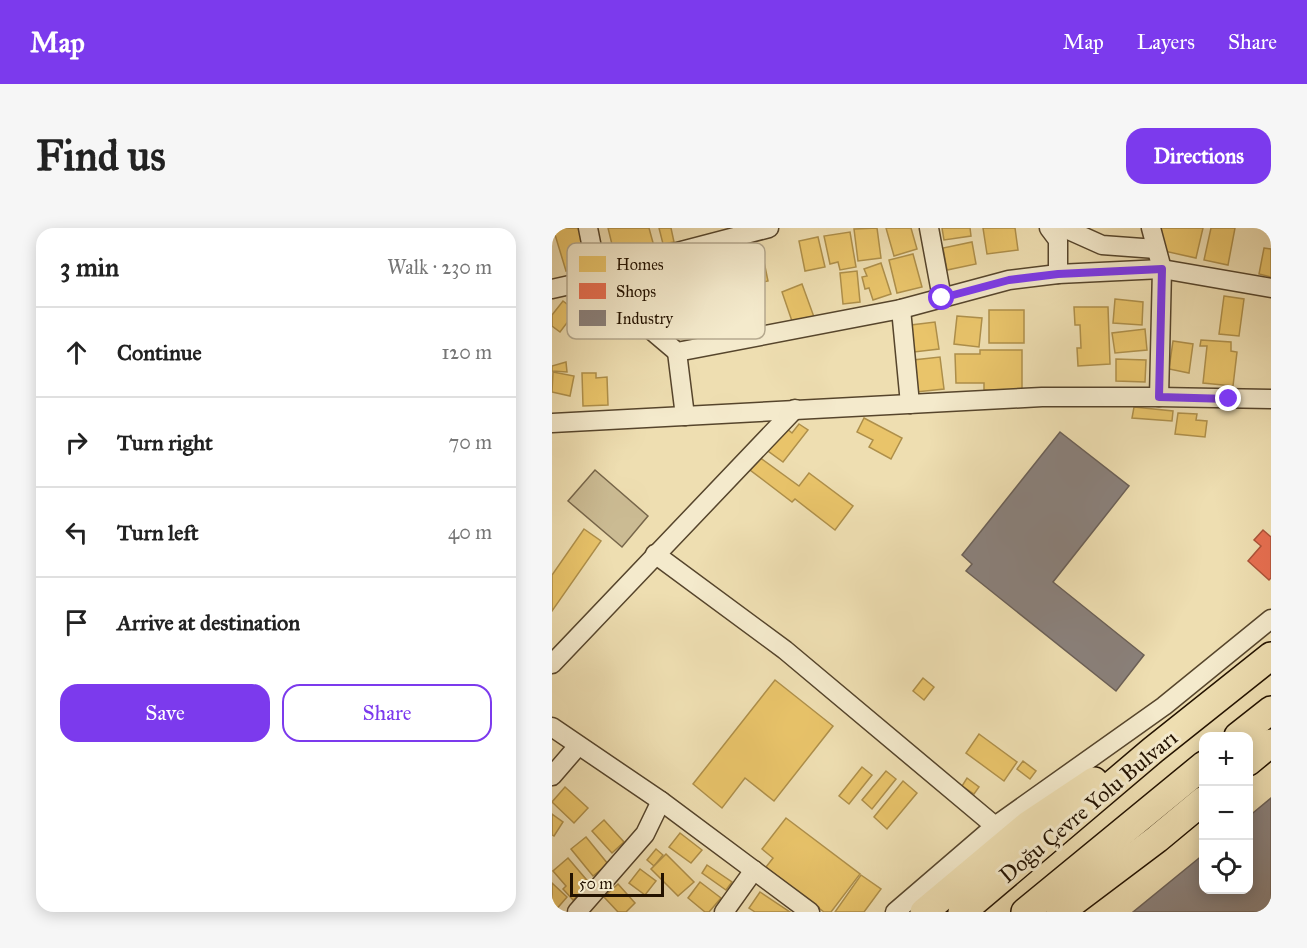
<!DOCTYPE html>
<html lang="en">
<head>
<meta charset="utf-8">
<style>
  :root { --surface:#fff; --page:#f6f6f6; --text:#222; --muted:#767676; --line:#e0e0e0; --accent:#7c3aed }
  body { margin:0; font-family:"IM FELL Great Primer",serif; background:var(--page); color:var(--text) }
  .controls { position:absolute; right:18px; bottom:18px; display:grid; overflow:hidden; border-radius:12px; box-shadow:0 3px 15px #0003 }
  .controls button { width:54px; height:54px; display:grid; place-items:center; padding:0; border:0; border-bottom:2px solid var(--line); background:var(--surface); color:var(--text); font:30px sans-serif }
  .scale { position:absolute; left:18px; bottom:15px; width:94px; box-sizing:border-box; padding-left:6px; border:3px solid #231200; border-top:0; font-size:16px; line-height:21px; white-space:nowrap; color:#231200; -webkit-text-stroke:4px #f4eacc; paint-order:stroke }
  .stop { position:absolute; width:18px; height:18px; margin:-14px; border:4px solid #7c3aed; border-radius:50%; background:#fff }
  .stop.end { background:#7c3aed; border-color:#fff; box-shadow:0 2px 6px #0008 }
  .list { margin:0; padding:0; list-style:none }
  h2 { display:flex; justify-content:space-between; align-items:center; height:78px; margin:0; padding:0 24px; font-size:26px }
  h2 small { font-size:20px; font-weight:400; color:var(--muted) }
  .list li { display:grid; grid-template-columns:39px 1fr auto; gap:18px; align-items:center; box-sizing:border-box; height:90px; padding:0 24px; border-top:2px solid var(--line) }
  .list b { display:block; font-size:22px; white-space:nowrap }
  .list em { font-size:20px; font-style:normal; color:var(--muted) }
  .actions { display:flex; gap:12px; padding:18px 24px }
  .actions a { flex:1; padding:14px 0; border:2px solid var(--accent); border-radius:18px; text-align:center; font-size:21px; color:var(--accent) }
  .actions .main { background:var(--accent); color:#fff }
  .icon { flex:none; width:33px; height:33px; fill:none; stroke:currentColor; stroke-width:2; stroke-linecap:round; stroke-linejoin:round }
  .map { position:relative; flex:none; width:719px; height:684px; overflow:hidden; border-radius:18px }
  header { display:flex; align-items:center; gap:36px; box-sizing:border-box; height:84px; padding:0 30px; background:var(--accent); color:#fff }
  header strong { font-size:28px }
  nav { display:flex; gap:33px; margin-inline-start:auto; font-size:21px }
  .intro { display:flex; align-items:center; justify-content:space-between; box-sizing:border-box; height:144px; padding:0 36px }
  h1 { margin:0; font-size:42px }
  .button { padding:15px 27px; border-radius:18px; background:var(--accent); color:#fff; font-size:21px; font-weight:700 }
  main { display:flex; gap:36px; padding:0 36px }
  aside { flex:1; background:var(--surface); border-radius:18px; box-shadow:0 3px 15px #0003 }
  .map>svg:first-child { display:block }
  .green { fill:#cbbb93; stroke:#77664a; stroke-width:1.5 }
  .homes { fill:#e9c46a; stroke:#ae8f4a; stroke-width:1.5 }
  .shops { fill:#e76f51; stroke:#ac5339; stroke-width:1.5 }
  .industry { fill:#8a817c; stroke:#6b6057; stroke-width:1.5 }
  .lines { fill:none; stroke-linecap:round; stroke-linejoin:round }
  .minor-casing { stroke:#56452c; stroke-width:21 }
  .highway-casing { stroke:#231200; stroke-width:30 }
  .minor { stroke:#f4eacc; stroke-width:18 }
  .highway { stroke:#eedeb1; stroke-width:27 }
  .route { stroke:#7c3aed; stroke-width:8 }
  .labels { text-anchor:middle; stroke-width:6; stroke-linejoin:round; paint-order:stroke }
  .street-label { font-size:22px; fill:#231200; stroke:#f4eacc }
  .key { fill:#f4eacc; stroke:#b5a98f; stroke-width:1.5 }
  .key-label { font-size:16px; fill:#231200 }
</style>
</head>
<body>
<header>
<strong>Map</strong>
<nav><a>Map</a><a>Layers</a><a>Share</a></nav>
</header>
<div class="intro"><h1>Find us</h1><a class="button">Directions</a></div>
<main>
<aside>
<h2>3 min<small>Walk · 230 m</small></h2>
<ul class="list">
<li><svg class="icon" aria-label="ahead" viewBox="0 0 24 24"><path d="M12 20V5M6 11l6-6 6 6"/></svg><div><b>Continue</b></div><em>120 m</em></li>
<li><svg class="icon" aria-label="right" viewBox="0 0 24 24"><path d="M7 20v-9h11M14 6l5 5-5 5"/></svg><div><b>Turn right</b></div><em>70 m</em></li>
<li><svg class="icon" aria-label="left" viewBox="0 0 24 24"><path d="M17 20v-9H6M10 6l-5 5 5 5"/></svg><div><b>Turn left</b></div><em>40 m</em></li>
<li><svg class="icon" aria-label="arrive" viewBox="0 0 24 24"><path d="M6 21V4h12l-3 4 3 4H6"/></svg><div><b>Arrive at destination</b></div></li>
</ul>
<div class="actions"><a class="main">Save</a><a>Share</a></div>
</aside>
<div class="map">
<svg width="719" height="684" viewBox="0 0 719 684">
  <rect width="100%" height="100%" fill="#eedeb1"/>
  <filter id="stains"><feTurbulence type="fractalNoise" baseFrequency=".00333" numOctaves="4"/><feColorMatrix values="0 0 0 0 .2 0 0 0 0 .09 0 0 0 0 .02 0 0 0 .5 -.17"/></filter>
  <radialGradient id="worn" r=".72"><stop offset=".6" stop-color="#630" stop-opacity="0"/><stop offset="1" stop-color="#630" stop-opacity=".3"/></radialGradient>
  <polygon class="green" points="43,242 96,288 70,319 16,273"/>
  <g class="homes">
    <polygon points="1,0 27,0 37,36 14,43"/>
    <polygon points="56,0 97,0 103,22 64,33"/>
    <polygon points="107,0 119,0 122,14 111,16"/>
    <polygon points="325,0 329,30 306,33 302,1"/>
    <polygon points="334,0 359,0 365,21 342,28"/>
    <polygon points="390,0 418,0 419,8 392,12"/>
    <polygon points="431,0 463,0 466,22 435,26"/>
    <polygon points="609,0 651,0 644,30 612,23"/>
    <polygon points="659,0 683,0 676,37 652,32"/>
    <polygon points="298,4 304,39 288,42 286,34 278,36 272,8"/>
    <polygon points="266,9 273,39 253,43 247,13"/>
    <polygon points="420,14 424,36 395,42 391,20"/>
    <polygon points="712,20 719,21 719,49 707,46"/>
    <polygon points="210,24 216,53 196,57 191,28"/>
    <polygon points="361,26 370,59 345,65 337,32"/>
    <polygon points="329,35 339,66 321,72 317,60 313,61 310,49 315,48 312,41"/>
    <polygon points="305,43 308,74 291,76 288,45"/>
    <polygon points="250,56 262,89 241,96 230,64"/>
    <polygon points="672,68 692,71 687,108 667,106"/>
    <polygon points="563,71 591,74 590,97 561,95"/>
    <polygon points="11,73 24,83 8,104 0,98 0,87"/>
    <polygon points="522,79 556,79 558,136 526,138 525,120 529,120 528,97 523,97"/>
    <rect x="437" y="82" width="35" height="33"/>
    <polygon points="405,88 430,90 427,119 402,116"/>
    <polygon points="383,94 387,121 362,124 359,97"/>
    <polygon points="593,101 595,122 563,125 560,105"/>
    <polygon points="649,112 679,114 679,123 685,124 681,158 651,155 655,118 648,118"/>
    <polygon points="621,113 641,116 637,145 617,141"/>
    <polygon points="428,122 470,122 470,162 432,162 432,155 404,155 403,126 428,126"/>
    <polygon points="388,129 392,161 364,164 361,132"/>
    <polygon points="564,131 594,132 593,154 564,153"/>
    <polygon points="14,134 15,144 0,143 0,138"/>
    <polygon points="1,144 22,148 18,168 0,164"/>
    <polygon points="30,145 44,145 44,150 55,149 56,177 31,178"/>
    <polygon points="582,179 621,183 620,193 580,190"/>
    <polygon points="626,185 645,186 644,192 655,193 653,209 623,206"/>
    <polygon points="312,190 350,210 339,231 317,219 321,212 305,204"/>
    <polygon points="247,196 256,202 231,234 216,223 234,200 240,205"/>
    <polygon points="207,229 247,258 257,245 301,278 283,302 243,271 240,274 198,242"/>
    <polygon points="32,301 49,313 0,383 0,347"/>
    <polygon points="371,450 382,459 372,472 361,463"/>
    <polygon points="223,452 281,498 222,573 193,550 170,580 141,556"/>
    <polygon points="427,506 465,534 452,553 414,525"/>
    <polygon points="471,533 484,543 478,551 465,541"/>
    <polygon points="310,539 320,547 297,576 287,568"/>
    <polygon points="334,543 344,551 320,581 310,572"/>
    <polygon points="415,550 427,559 422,566 410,558"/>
    <polygon points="351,553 365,565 335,601 322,589"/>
    <polygon points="13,559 36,580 22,595 0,574"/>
    <polygon points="0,586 11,594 2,608 0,607"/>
    <polygon points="234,590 308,646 279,684 272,684 214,639 221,630 210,621"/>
    <polygon points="52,592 72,614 60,625 40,603"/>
    <polygon points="128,605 150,622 139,635 117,619"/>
    <polygon points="34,609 56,636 41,648 19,621"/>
    <polygon points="104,621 111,627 102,638 95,632"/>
    <polygon points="114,626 142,654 126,668 99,641"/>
    <polygon points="16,630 39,657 21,672 11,661 14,658 1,643"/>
    <polygon points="155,637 180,654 174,662 150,645"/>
    <polygon points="88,641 104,653 93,667 77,655"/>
    <polygon points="309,647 329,661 312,684 283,684"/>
    <polygon points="148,654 169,670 157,684 153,684 136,670"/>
    <polygon points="0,655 15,669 2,684 0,682"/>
    <polygon points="66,656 83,675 74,684 66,684 52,669"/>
    <polygon points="208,664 238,684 203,684 197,680"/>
  </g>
  <polygon class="shops" points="711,302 719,309 719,350 717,352 696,333 709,318 702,312"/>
  <g class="industry">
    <polygon points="508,204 577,258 501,354 592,427 564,463 414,343 420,336 410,327"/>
    <polygon points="719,570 719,684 581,684 652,626 652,662 696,662 696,589"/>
  </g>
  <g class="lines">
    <g class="minor-casing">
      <g id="minor">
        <polyline points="36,0 45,45"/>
        <polyline points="377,0 390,70"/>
        <polyline points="497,0 506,12 506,46"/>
        <polyline points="512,0 550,17 604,21"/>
        <polyline points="40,52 125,124 349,81 457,52 506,46 610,41 719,60"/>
        <polyline points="0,61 40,52 45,45 217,0"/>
        <polyline points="349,81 358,176"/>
        <polyline points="125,124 133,188"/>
        <polyline points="607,169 719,171"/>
        <polyline points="0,195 490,169 607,169 610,41 599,0"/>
        <polyline points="103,326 233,422 443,598"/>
        <polyline points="0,436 243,181"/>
        <polyline points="0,499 109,573 258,684"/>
        <polyline points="0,548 26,518"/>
        <polyline points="25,684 93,606 109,573"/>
        <polyline points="172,684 202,642"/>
        <polyline points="343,684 443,598 612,478 719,391"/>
      </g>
    </g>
    <g class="highway-casing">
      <g id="highway">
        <polyline points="686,508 719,482"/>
        <polyline points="696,534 719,515"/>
        <polyline points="372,684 476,597 542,553"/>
        <polyline points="410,684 601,522 719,428"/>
        <polyline points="473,684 652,537"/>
        <polyline points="508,684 605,611 652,572"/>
      </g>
    </g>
    <use href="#minor" class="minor"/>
    <use href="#highway" class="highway"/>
  </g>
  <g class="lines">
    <polyline class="route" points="390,70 457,52 506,46 610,41 607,169 677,171"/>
  </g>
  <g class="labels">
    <g class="street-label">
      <text transform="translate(536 578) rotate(-40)" y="8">Doğu Çevre Yolu Bulvarı</text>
    </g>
  </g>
  <rect x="15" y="15" width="198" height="96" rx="9" class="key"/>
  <rect x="27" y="28" width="27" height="16" fill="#e9c46a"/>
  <rect x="27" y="55" width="27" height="16" fill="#e76f51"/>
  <rect x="27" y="82" width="27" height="16" fill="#8a817c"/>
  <g class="key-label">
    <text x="64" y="42">Homes</text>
    <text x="64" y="69">Shops</text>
    <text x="64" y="96">Industry</text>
  </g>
  <rect width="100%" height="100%" filter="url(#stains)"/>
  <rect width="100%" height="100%" fill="url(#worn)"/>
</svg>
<div class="controls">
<button>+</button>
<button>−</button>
<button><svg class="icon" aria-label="locate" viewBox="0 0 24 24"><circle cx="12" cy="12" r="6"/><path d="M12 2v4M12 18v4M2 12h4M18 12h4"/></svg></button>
</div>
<div class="scale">50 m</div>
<div class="stop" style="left:390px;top:70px"></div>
<div class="stop end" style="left:677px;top:171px"></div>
</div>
</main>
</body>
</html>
